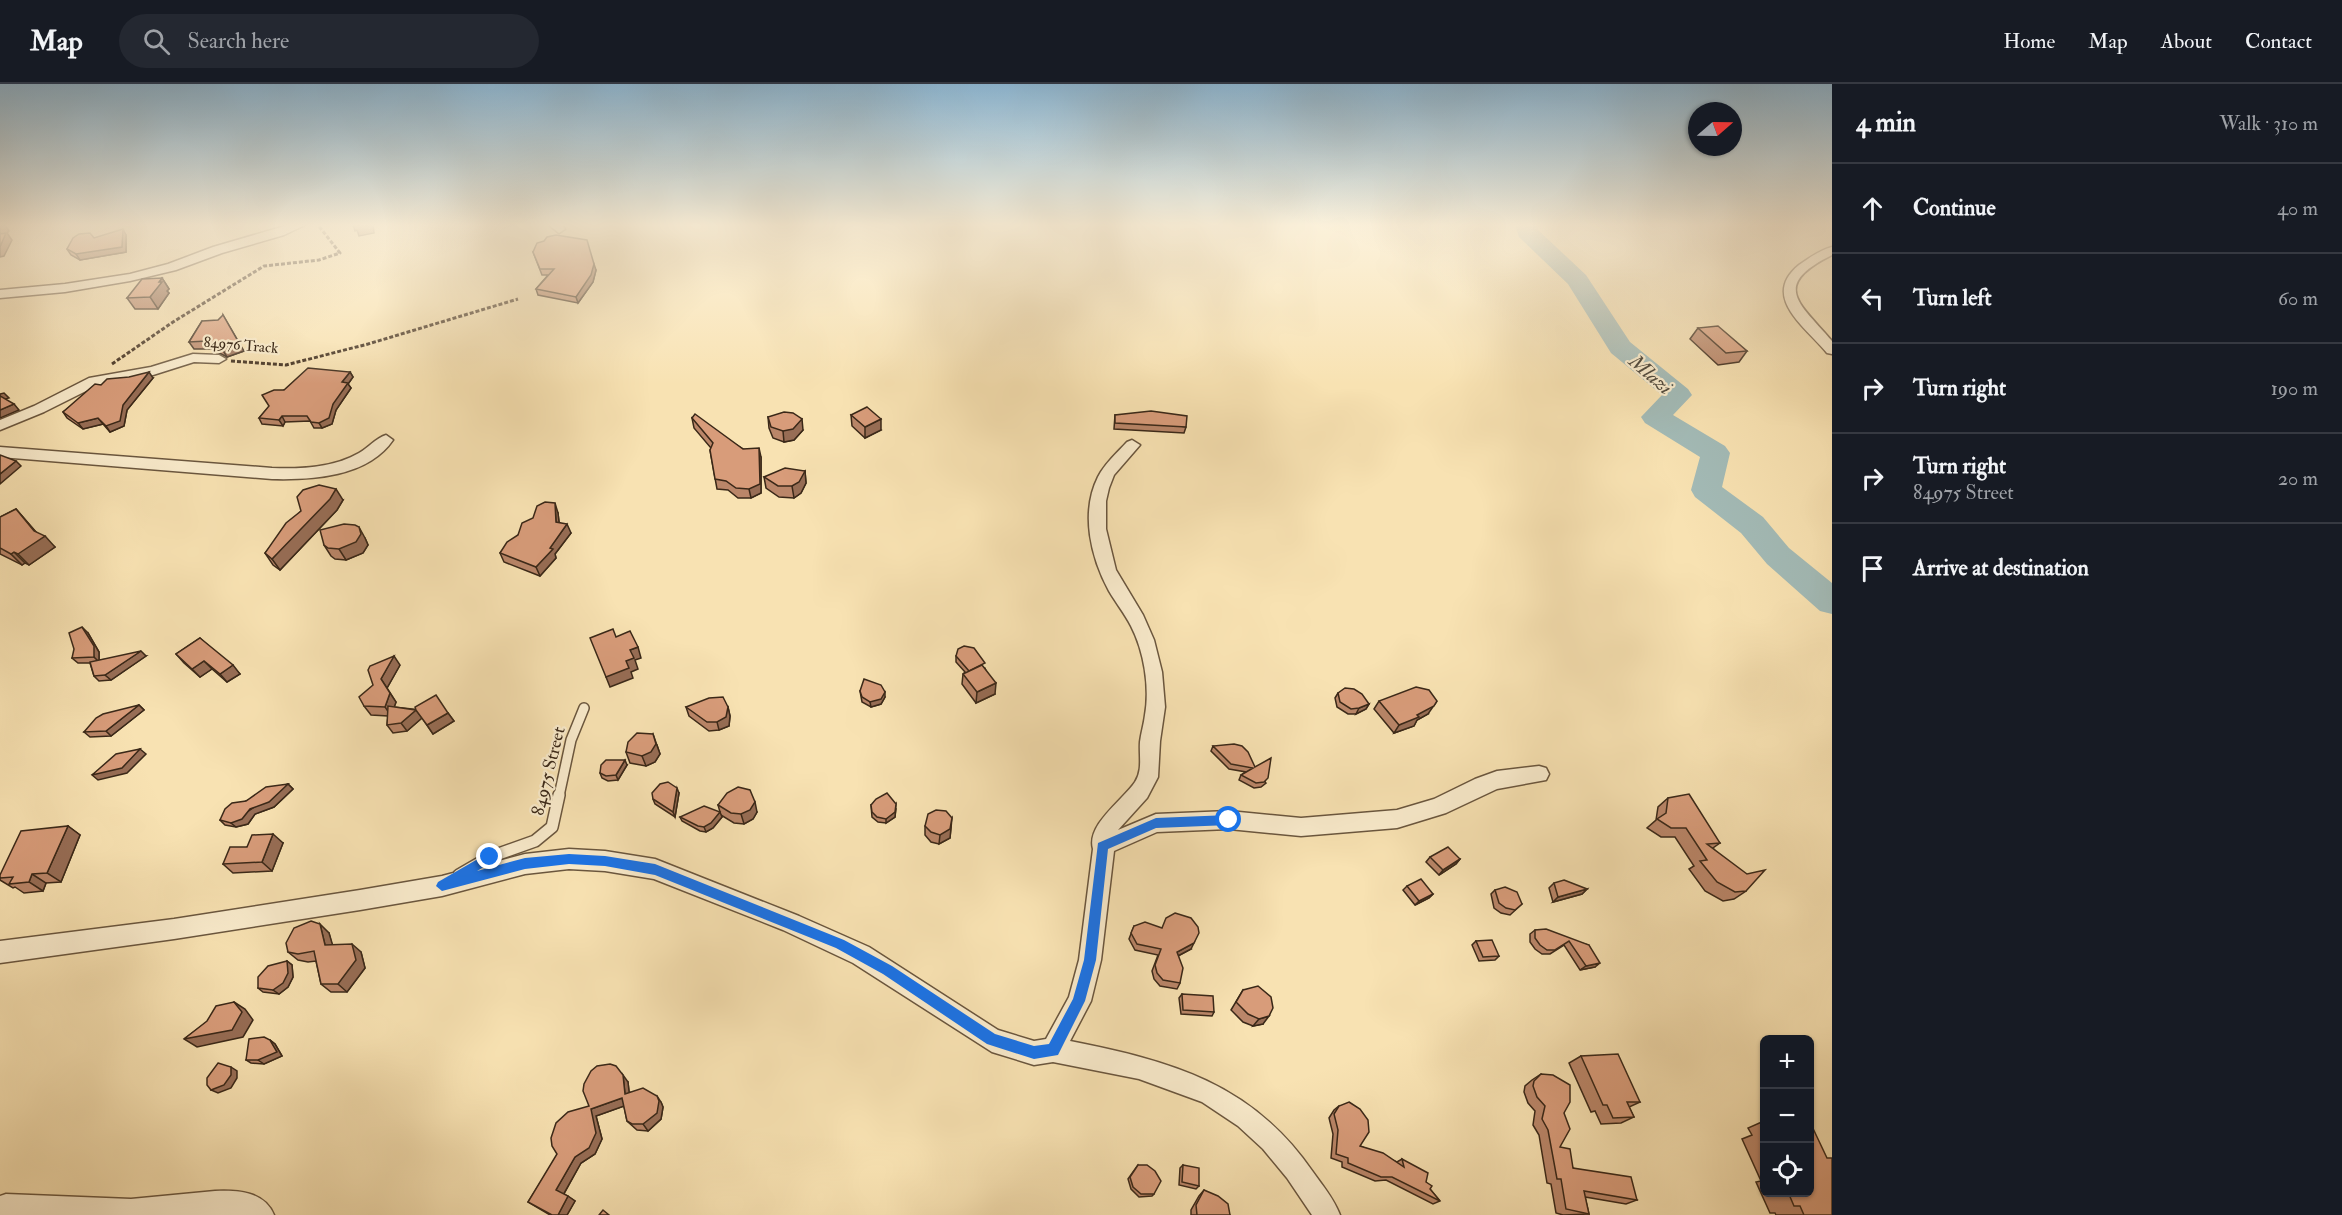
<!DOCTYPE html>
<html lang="en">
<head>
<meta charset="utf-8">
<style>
  :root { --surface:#171b24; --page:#242831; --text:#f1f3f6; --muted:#9ea1a6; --line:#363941 }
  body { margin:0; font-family:"IM FELL Double Pica",serif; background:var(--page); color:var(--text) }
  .controls { position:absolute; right:18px; bottom:18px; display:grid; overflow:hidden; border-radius:9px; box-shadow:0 2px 4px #0004 }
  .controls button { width:54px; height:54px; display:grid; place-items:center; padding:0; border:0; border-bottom:2px solid var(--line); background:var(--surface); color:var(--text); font:30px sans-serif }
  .compass { position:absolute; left:1688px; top:18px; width:54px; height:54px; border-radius:50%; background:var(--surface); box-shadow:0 2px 4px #0004; rotate:70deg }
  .stop { position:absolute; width:18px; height:18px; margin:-14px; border:4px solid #1a73e8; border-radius:50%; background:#fff }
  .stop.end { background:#1a73e8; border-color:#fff; box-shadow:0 2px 6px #0008 }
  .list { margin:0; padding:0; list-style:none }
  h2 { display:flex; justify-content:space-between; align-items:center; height:78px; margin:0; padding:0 24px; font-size:26px }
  h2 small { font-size:20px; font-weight:400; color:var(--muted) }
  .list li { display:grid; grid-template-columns:39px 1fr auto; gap:18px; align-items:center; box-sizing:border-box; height:90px; padding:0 24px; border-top:2px solid var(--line) }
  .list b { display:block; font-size:22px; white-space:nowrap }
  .list p { margin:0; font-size:20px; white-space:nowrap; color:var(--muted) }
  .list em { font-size:20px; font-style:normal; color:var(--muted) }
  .icon { flex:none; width:33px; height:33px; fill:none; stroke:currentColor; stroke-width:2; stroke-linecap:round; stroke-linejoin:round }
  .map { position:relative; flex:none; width:1832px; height:1131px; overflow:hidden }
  header { display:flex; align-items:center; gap:36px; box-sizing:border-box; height:84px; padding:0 30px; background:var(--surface); border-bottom:2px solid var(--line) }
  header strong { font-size:28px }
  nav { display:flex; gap:33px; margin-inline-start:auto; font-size:21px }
  .search { width:420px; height:54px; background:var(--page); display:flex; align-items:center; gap:15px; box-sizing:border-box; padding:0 21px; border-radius:33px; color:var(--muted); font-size:22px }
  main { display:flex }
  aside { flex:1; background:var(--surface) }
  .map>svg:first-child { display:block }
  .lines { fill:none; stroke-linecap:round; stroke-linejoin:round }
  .river { fill:#a3bbb7; fill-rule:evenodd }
  .lane-far1-casing { stroke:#6a563e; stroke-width:12 }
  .lane-casing { stroke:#6a563e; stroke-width:14 }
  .street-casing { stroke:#6a563e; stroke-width:3 }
  .path { stroke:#3a2818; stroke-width:3; stroke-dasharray:4 2; stroke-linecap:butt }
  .lane-far1 { stroke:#faeccd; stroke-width:9 }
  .lane { stroke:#faeccd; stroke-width:11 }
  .street { fill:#faeccd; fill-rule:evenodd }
  .wall { fill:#ba8669; stroke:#3a2818; stroke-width:1.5 }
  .shaded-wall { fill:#976d55; stroke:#3a2818; stroke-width:1.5 }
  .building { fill:#d89c7a; stroke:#3a2818; stroke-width:1.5 }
  .route { fill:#1a73e8 }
  .labels { text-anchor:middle; stroke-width:4.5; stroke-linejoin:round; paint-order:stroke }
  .far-street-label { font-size:15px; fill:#3a2818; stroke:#faeccd }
  .street-label { font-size:18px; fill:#3a2818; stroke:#faeccd }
  .water-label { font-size:20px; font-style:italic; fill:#544d40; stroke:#faeccd }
</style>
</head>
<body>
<header>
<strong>Map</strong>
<div class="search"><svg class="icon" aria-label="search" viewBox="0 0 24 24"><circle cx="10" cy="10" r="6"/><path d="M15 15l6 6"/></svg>Search here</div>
<nav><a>Home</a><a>Map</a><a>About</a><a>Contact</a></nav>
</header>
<main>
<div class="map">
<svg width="1832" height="1131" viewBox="0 0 1832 1131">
  <rect width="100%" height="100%" fill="#f8e2b2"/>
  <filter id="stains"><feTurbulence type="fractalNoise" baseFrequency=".00333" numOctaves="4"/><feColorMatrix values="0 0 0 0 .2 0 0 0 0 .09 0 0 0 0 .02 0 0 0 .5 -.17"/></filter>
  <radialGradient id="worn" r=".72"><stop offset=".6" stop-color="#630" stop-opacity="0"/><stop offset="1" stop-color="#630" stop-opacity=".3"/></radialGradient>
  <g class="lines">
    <polygon class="river" points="1515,141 1537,141 1538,146 1586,191 1630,258 1688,305 1692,311 1673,331 1725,362 1730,369 1722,403 1763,433 1789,464 1832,499 1832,530 1820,527 1767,480 1741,449 1695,413 1691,406 1700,373 1645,339 1641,333 1662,311 1611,269 1568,200 1519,153"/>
    <g class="lane-far1-casing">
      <polyline id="lane-far1" points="559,712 571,656 584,624"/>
    </g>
    <g class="lane-casing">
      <polyline id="lane" points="459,791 490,773 535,757 552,743 559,711"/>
    </g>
    <g class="street-casing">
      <g id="street">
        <polygon points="288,141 305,141 284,151 222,169 176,186 130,197 65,208 0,214 0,206 65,200 130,190 168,180 213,163"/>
        <polygon points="549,141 562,141 565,145 559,149"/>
        <path d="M1832,163V171C1769,202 1801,220 1832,257V270L1827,269C1806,243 1760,213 1799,181C1809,174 1820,166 1832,163Z"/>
        <polygon points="193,270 219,271 226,275 219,279 194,278 153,291 98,301 44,328 0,346 0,336 34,322 89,294 151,283"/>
        <path d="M386,351L393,356C368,393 312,396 272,395L0,373V363L272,384C301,385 333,384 359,369C368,364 376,354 386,351Z"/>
        <path d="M1132,356L1140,361L1114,391L1109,404L1106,417V445L1116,486L1143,531L1154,556L1162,588L1165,623L1160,657L1158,693L1147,714L1118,746L1156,730L1229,727L1301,734L1397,726L1434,715L1475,695L1497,687L1539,682L1546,684L1549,690L1546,696L1497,705L1446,729L1397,744L1301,752L1229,745L1157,748L1114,767L1101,876L1091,917L1070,957C1171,977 1252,999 1313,1088C1323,1102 1334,1115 1340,1131H1312L1287,1094L1263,1065L1238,1042L1202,1018L1139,995L1053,978L1034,981L992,968L853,879L783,846L654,795L605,787L569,785L525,790L442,812L360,826L174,855L0,879V857L174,835L360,806L442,792L525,770L569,765L605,767L655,775L799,832L869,863L998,946L1034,957L1046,955L1069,913L1079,876L1093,765C1086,741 1123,716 1135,698C1143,686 1139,672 1140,658C1141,649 1144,640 1145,631C1150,603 1144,567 1131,542C1125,530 1116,519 1109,507C1091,474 1080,429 1098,393C1105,379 1117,369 1127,358Z"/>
        <path d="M215,1107C237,1106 264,1107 274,1131H0V1112L6,1110L131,1115Z"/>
      </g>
    </g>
    <g class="path">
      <polyline points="231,277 286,281 368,260 518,215"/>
      <polyline points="112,280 173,238 264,182 319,176 340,169 318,141"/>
    </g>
    <use href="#lane-far1" class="lane-far1"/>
    <use href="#lane" class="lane"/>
    <use href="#street" class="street"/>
  </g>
  <g class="wall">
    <polygon points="126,151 126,168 80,176 71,171 67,165 94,154"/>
    <polygon points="533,168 596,186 593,198 578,219 538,211 536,205 548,191 542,191"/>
    <polygon points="162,194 169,205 167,207 169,209 158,225 135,225 127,214"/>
    <polygon points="202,237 244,267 227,273 212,265 194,265 189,258"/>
    <polygon points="1698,244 1747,267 1739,278 1718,281 1690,255"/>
    <polygon points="350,288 353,293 348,300 351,304 336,326 332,340 322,344 314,344 310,337 285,338 283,342 262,340 259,334 284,306"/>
    <polygon points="153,294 127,326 124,342 110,348 103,340 83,345 67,334 63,328 101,301"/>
    <polygon points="851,331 881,346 865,354 852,342"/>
    <polygon points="1115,331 1186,343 1184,349 1114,345"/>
    <polygon points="768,333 803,346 794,356 784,358 773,354 769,344"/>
    <polygon points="692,334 743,365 761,373 761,409 751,414 738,414 728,406 717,405 710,366 711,364 694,344"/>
    <polygon points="805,387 806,399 801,409 794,414 779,413 766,404 764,393"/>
    <polygon points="343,416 337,426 280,486 273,481 265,469 301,427"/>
    <polygon points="16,425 36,448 55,463 29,481 25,479 22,481 0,470 0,433"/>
    <polygon points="558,429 559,438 571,449 555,470 556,474 540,492 504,478 500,469 518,451"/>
    <polygon points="365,454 368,461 363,469 346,476 335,475 331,472 324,461"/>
    <polygon points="88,549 99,568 99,576 146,572 111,596 99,597 94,592 90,579 78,579 72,574"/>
    <polygon points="200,554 240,590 227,598 212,585 200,593 184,579 176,570"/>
    <polygon points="956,572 985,584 995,610 976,619 962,600 963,590 965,588 956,578"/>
    <polygon points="400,581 387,604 396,618 394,623 448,629 454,637 433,650 422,634 407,647 393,649 387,641 388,632 371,631 364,622"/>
    <polygon points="860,607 885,613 881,620 871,623 862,618"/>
    <polygon points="1338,609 1369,620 1366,625 1356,630 1348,630 1337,623 1335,614"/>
    <polygon points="1379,617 1428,630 1417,636 1414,642 1394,649 1374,625"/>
    <polygon points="139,621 144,626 111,652 90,653 84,648"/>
    <polygon points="686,623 728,623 730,632 729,642 719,646 709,647 689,632"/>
    <polygon points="657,661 660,670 655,678 646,682 630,679 626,668"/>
    <polygon points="1213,662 1255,683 1266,699 1261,703 1254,704 1239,696 1241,691 1246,688 1229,685 1211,667"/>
    <polygon points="627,681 618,696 608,697 602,694 600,689"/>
    <polygon points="288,700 293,705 274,723 255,730 248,740 236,743 225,741 220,736 246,717"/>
    <polygon points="679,709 675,733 655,720 653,715"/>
    <polygon points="1668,714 1720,759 1713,764 1746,807 1734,815 1723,817 1705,807 1689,785 1694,782 1675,753 1661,753 1647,744 1656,736 1658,723"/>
    <polygon points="718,721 757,728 753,735 744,740 734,739 721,731 722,733 713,744 706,748 700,747 682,737 680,733 720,728"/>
    <polygon points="871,721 896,725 895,733 886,739 878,738 872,733"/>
    <polygon points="68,742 80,751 61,798 46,799 43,807 24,809 15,803 13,804 0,796 0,791"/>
    <polygon points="925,742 951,743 950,754 939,760 931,758 925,751"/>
    <polygon points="283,759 272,787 233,789 223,780 247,763"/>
    <polygon points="1430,773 1460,775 1456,780 1439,791 1426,778"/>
    <polygon points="1554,799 1587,805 1582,810 1553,818 1549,804"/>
    <polygon points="1407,802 1433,810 1429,814 1415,821 1403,806"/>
    <polygon points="1495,806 1522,820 1510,831 1501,829 1494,824 1491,810"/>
    <polygon points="1134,842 1191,865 1178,872 1180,899 1177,905 1160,902 1154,895 1152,887 1158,871 1135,866 1129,855"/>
    <polygon points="1535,846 1589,861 1595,883 1580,886 1564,861 1550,870 1542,870 1535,865 1530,858 1530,850"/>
    <polygon points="329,849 332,861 361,868 365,884 347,908 331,908 321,900 316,877 308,878 298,876 288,868"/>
    <polygon points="1476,857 1499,872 1495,876 1479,877 1472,861"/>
    <polygon points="287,877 292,881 293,893 288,903 279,910 263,908 258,904"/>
    <polygon points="1243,906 1263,940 1253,942 1243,938 1231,926"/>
    <polygon points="1182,910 1214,928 1212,932 1181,930 1179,914"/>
    <polygon points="270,956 275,960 282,972 264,980 251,979 246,976"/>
    <polygon points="1581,972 1640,1018 1629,1023 1634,1033 1621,1039 1601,1040 1595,1027 1591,1028 1569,979"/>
    <polygon points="1541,990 1564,1029 1560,1063 1573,1084 1637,1116 1626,1120 1585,1113 1589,1130 1563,1131 1556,1129 1551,1100 1547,1099 1539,1051 1533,1041 1535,1027 1528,1019 1524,1008 1525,1002 1532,996"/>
    <polygon points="628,998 629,1008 661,1018 663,1023 661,1035 648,1047 637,1046 627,1037 624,1022 596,1032 602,1055 595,1070 581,1079 564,1110 575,1117 567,1131 550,1131 528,1118 589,1022"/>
    <polygon points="1339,1022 1360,1062 1397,1078 1402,1075 1426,1098 1430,1105 1440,1117 1433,1120 1386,1096 1375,1097 1342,1083 1342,1078 1331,1074 1333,1050 1329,1034 1334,1026"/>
    <polygon points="1764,1037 1764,1108 1809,1108 1832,1131 1776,1131 1775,1129 1770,1129 1756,1098 1761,1097 1742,1055 1752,1051 1748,1044"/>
    <polygon points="1138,1081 1154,1110 1152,1112 1139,1113 1131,1105 1128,1095"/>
    <polygon points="1183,1081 1199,1102 1196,1105 1179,1101 1180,1084"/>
    <polygon points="1204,1106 1230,1131 1191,1131 1191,1126 1199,1112"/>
  </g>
  <g class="shaded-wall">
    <polygon points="2,141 5,141 9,147 7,149 12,156 4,172 0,173 0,144"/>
    <polygon points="353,141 373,141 374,149 359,152 357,146 355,147"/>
    <polygon points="123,145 126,151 126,168 80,176 76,170"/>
    <polygon points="594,180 596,186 593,198 578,219 576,213"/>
    <polygon points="162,194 169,205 167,207 169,209 158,225 150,213"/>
    <polygon points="223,231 244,267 227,273 222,265"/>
    <polygon points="149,288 153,294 127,326 124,342 110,348 106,342"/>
    <polygon points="350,288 353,293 348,300 351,304 336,326 332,340 322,344 319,339 333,320 342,298"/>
    <polygon points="4,309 9,314 2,316 0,314 0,310"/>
    <polygon points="14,320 19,326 0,334 0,326"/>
    <polygon points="282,332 285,338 283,342 279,336"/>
    <polygon points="98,334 103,340 83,345 78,339"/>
    <polygon points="802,335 803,346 794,356 784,358 783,347"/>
    <polygon points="881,335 881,346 865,354 865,343"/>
    <polygon points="759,364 761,373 761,409 751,414 749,405"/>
    <polygon points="16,377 21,382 0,400 0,390"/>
    <polygon points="805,387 806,399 801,409 794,414 792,402"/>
    <polygon points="336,405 343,416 337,426 280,486 272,475"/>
    <polygon points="555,419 558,429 560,447 556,438"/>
    <polygon points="16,425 41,454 45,452 55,463 29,481 18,470 34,447"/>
    <polygon points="567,440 571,449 555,470 556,474 540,492 536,483"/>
    <polygon points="359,443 365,454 368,461 363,469 346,476 339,465"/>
    <polygon points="14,468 25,479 22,481 11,470"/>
    <polygon points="82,543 88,549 99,568 99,578 94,573"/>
    <polygon points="638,563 641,574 635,576 638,585 631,588 633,594 610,603 606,593 626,577 630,566"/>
    <polygon points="141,567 146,572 111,596 105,591"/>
    <polygon points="394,572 400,581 387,604 381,595"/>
    <polygon points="204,577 212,585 200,593 192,585"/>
    <polygon points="233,581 240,590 227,598 220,590"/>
    <polygon points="996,599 995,610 976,619 977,608"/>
    <polygon points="885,608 885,613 881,620 871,623 870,618"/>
    <polygon points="390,609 396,618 391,632 385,623"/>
    <polygon points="1437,617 1428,630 1417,636 1414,642 1394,649 1399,641"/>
    <polygon points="1369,620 1366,625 1356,630 1359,624"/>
    <polygon points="139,621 144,626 111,652 106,647"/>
    <polygon points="728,623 730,632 729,642 719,646 717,638"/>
    <polygon points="416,626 422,634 407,647 401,639"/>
    <polygon points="448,629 454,637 433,650 427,641"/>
    <polygon points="653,650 660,670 655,678 646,682 642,672"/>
    <polygon points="140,665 146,670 127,689 98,696 92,691"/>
    <polygon points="625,676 627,681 618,696 616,691"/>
    <polygon points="288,700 293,705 274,723 255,730 248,740 236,743 231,739"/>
    <polygon points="677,704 679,709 675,733 673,728"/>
    <polygon points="755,718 757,728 753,735 744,740 741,730"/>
    <polygon points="896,720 895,733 886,739 886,735"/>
    <polygon points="720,728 722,733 713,744 706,748 704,743"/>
    <polygon points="952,734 950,754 939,760 940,751"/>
    <polygon points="68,742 80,751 61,798 47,789"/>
    <polygon points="273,750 283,759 272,787 262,778"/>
    <polygon points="1460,775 1456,780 1439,791 1443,786"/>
    <polygon points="32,790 46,799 43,807 29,798"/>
    <polygon points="1587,805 1582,810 1553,818 1558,813"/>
    <polygon points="1433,810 1429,814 1415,821 1419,817"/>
    <polygon points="320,840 329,849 335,869 325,861"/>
    <polygon points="1194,859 1191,865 1174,874 1177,868"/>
    <polygon points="352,860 361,868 365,884 347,908 338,900"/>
    <polygon points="287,877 292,881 293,893 288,903 279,910 273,906"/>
    <polygon points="1600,879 1595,883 1580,886 1586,882"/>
    <polygon points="234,918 245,925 253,936 243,953 197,963 184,955"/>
    <polygon points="1269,932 1263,940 1253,942 1259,935"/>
    <polygon points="270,956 275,960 282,972 264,980 258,976"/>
    <polygon points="231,983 237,987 237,994 231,1004 218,1009 211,1006"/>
    <polygon points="623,991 628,998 630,1016 625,1010"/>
    <polygon points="657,1012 661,1018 663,1023 661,1035 648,1047 643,1040"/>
    <polygon points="622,1014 627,1021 596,1032 602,1055 595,1070 581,1079 563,1111 556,1106 575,1073 591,1025"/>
    <polygon points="568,1112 575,1117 567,1131 558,1131"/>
  </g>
  <g class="building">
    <polygon points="123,145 122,163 76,170 67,165 73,154 79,150 90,149 94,154"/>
    <polygon points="6,149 0,163 0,150"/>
    <polygon points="556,151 587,156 594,180 591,191 576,213 536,205 554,185 540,185 533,168 537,159 544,157 547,153"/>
    <polygon points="162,194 159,198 162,198 150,213 127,214 142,195"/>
    <polygon points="223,231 239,259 222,265 207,257 189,258 202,237 218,236"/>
    <polygon points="1718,242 1747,267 1726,269 1698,244"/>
    <polygon points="308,284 350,288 342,298 348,299 333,320 329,334 319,339 311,338 307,332 282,332 279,336 259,334 269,322 262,311 274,306 284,306"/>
    <polygon points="149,288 123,321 120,337 106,342 98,334 78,339 63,328 95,300 101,301 107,295 129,293"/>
    <polygon points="0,312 14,320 0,326"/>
    <polygon points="867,323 881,335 865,343 851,331"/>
    <polygon points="1151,327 1187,332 1186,343 1115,339 1115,331"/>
    <polygon points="784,328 793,329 802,335 793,345 783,347 771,343 768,333"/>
    <polygon points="695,330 743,365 759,364 760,400 749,405 736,404 726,397 715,395 710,366 713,359 692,334"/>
    <polygon points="0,371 16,377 0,390"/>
    <polygon points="785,384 805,387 799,398 792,402 778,402 764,393"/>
    <polygon points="319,401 336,405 330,415 272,475 265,469 286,439 301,427 297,413 303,406"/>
    <polygon points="545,418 555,419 556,438 567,440 550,464 553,465 536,483 500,469 507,458 518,451 522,439 533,434 537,422"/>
    <polygon points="16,425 34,447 45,452 18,470 14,468 11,470 0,464 0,433"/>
    <polygon points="344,440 355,441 359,443 361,450 356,458 339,465 328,464 324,461 320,446"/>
    <polygon points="82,543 94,562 94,573 72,574 74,565 69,549"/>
    <polygon points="613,545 616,553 630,547 638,563 630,566 634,574 626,577 629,584 606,593 590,554"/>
    <polygon points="200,554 233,581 220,590 204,577 192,585 176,570"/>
    <polygon points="964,562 974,564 985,579 969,587 956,572 958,565"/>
    <polygon points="141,567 105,591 94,592 90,578"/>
    <polygon points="394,572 381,595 390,609 385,623 364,622 359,613 373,601 368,586 370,582"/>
    <polygon points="982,581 996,599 977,608 963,590"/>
    <polygon points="864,595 881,601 885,608 881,615 870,618 862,613 860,607"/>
    <polygon points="1416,603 1429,606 1437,617 1434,622 1417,631 1419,633 1399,641 1379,617"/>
    <polygon points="1345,604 1354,605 1362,610 1369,620 1359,624 1351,625 1340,618 1338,609"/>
    <polygon points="436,611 448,629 427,641 416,626 401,639 387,641 388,622 416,626 415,623"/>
    <polygon points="723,613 728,623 726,633 717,638 707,638 686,623 709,614"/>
    <polygon points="139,621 106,647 84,648 96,634 103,630"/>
    <polygon points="637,649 653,650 656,660 651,668 642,672 626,668 628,658"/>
    <polygon points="1234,660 1242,662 1248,668 1255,683 1271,674 1268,694 1264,698 1256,699 1241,691 1253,684 1231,680 1213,662"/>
    <polygon points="140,665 122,684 92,691 116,670"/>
    <polygon points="606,676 625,676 616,691 606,692 600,689 601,681"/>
    <polygon points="668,698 677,704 673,728 653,715 652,709 660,700"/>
    <polygon points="288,700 269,718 250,725 242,735 231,739 220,736 225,725 232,719 246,717 266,703"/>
    <polygon points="738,703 750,706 755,718 750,726 741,730 731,729 718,721 727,709"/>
    <polygon points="887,709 896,720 895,728 886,735 877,733 872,728 871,721 876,715"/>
    <polygon points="1689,710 1720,759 1707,760 1747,790 1765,786 1746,807 1735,808 1717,798 1700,777 1707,776 1686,744 1671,744 1657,735 1666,729 1668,714"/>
    <polygon points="704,722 720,728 711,739 704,743 698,742 680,733"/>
    <polygon points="936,726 946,727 952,734 950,745 940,751 931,748 925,742 928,730"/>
    <polygon points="68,742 47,789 32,790 29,798 9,800 13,793 0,794 0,791 21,747"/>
    <polygon points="273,750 262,778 223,780 230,763 247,763 252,751"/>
    <polygon points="1448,763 1460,775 1443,786 1430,773"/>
    <polygon points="1421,795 1433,810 1419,817 1407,802"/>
    <polygon points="1564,796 1587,805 1558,813 1554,799"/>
    <polygon points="1505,803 1517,808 1522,820 1515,826 1506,824 1499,819 1495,806"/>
    <polygon points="1175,829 1191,834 1198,843 1199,849 1194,859 1177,868 1183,884 1180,899 1163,896 1157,889 1155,881 1161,865 1137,860 1131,849 1134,842 1145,838 1162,844 1166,834"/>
    <polygon points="311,837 320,840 325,861 352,860 356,876 338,900 321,900 314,867 298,870 288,868 286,859 294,844"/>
    <polygon points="1546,845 1589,861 1600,879 1586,882 1569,857 1555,866 1547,866 1540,861 1535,854 1535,846"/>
    <polygon points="1492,856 1499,872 1483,873 1476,857"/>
    <polygon points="287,877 288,889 283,899 273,906 258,904 258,893 268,882"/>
    <polygon points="1258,902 1271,913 1273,924 1269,932 1259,935 1248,930 1236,918 1243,906"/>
    <polygon points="1182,910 1213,912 1214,928 1183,926"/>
    <polygon points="234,918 242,928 232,946 184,955 207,937 216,922"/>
    <polygon points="264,953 270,956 277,968 258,976 246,976 249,955"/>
    <polygon points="1618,970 1640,1018 1627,1018 1634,1033 1613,1034 1607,1021 1603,1021 1581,972"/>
    <polygon points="218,979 231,983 231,991 224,1001 211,1006 207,1001 207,994"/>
    <polygon points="610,980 616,982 623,991 625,1010 643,1004 657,1012 659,1017 657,1029 643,1040 632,1040 627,1037 622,1014 591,1025 596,1049 589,1064 575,1073 556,1106 568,1112 558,1131 552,1131 528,1118 557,1070 552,1062 551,1054 556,1039 568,1028 589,1022 583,1007 584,1000 591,987 597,982"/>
    <polygon points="1541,990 1553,991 1570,1001 1570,1018 1564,1029 1570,1045 1560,1063 1570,1065 1573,1084 1631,1093 1637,1116 1584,1107 1589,1130 1566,1125 1561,1095 1557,1095 1548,1046 1542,1035 1545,1022 1537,1013 1533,1002 1534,997"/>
    <polygon points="1349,1018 1360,1025 1368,1036 1369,1048 1360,1062 1383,1069 1404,1083 1402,1075 1428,1089 1426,1098 1432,1102 1430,1105 1440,1117 1392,1093 1381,1093 1348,1079 1348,1074 1336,1070 1338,1046 1334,1030 1339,1022"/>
    <polygon points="1809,1036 1827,1074 1832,1074 1832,1131 1804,1131 1800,1122 1794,1122 1788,1108 1809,1108"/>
    <polygon points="1138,1081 1147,1081 1155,1087 1161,1097 1154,1110 1141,1110 1133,1103 1130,1093"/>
    <polygon points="1183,1081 1199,1084 1199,1102 1182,1098"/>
    <polygon points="1204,1106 1218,1112 1228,1120 1230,1131 1197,1131 1196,1121"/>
    <polygon points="603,1126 609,1131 599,1131"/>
  </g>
  <linearGradient id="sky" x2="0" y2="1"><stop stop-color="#8cb7d4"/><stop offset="0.47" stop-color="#fcf2dc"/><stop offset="1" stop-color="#fcf2dc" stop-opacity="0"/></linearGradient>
  <rect width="1832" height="300" fill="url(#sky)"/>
  <polygon class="route" points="1229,731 1234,736 1229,741 1156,744 1108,765 1096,876 1085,917 1058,971 1034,975 987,960 883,890 836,864 655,791 605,782 569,780 525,785 442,807 436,802 438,798 490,768 494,769 494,777 477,787 525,774 569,770 605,772 655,780 844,856 892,882 995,950 1034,962 1049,960 1073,915 1084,876 1098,759 1156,734"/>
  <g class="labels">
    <g class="far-street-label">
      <text transform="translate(241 261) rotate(5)" y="5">84976 Track</text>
    </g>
    <g class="street-label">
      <text transform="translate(548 687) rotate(-76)" y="6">84975 Street</text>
    </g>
    <g class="water-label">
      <text transform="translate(1651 290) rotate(41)" y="7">Mlazi</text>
    </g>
  </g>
  <rect width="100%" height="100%" filter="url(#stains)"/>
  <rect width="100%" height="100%" fill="url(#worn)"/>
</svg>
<div class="controls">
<button>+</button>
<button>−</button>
<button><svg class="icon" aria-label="locate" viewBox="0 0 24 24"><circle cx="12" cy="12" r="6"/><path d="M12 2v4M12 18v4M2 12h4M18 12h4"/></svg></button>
</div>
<svg class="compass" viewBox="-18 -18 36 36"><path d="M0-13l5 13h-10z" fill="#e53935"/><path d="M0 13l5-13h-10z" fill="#9ea1a6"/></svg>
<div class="stop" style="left:1229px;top:736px"></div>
<div class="stop end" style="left:490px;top:773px"></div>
</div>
<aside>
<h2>4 min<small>Walk · 310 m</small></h2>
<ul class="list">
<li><svg class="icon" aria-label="ahead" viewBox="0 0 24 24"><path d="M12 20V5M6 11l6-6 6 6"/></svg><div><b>Continue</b></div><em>40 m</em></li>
<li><svg class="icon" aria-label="left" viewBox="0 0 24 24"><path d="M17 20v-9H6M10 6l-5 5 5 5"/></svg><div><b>Turn left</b></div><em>60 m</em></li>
<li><svg class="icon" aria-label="right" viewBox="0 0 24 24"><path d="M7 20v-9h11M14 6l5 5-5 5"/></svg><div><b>Turn right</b></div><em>190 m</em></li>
<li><svg class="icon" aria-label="right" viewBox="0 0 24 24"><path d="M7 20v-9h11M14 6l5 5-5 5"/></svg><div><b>Turn right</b><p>84975 Street</p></div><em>20 m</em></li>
<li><svg class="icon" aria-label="arrive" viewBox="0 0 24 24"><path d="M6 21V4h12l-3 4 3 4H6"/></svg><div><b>Arrive at destination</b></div></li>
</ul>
</aside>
</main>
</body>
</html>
